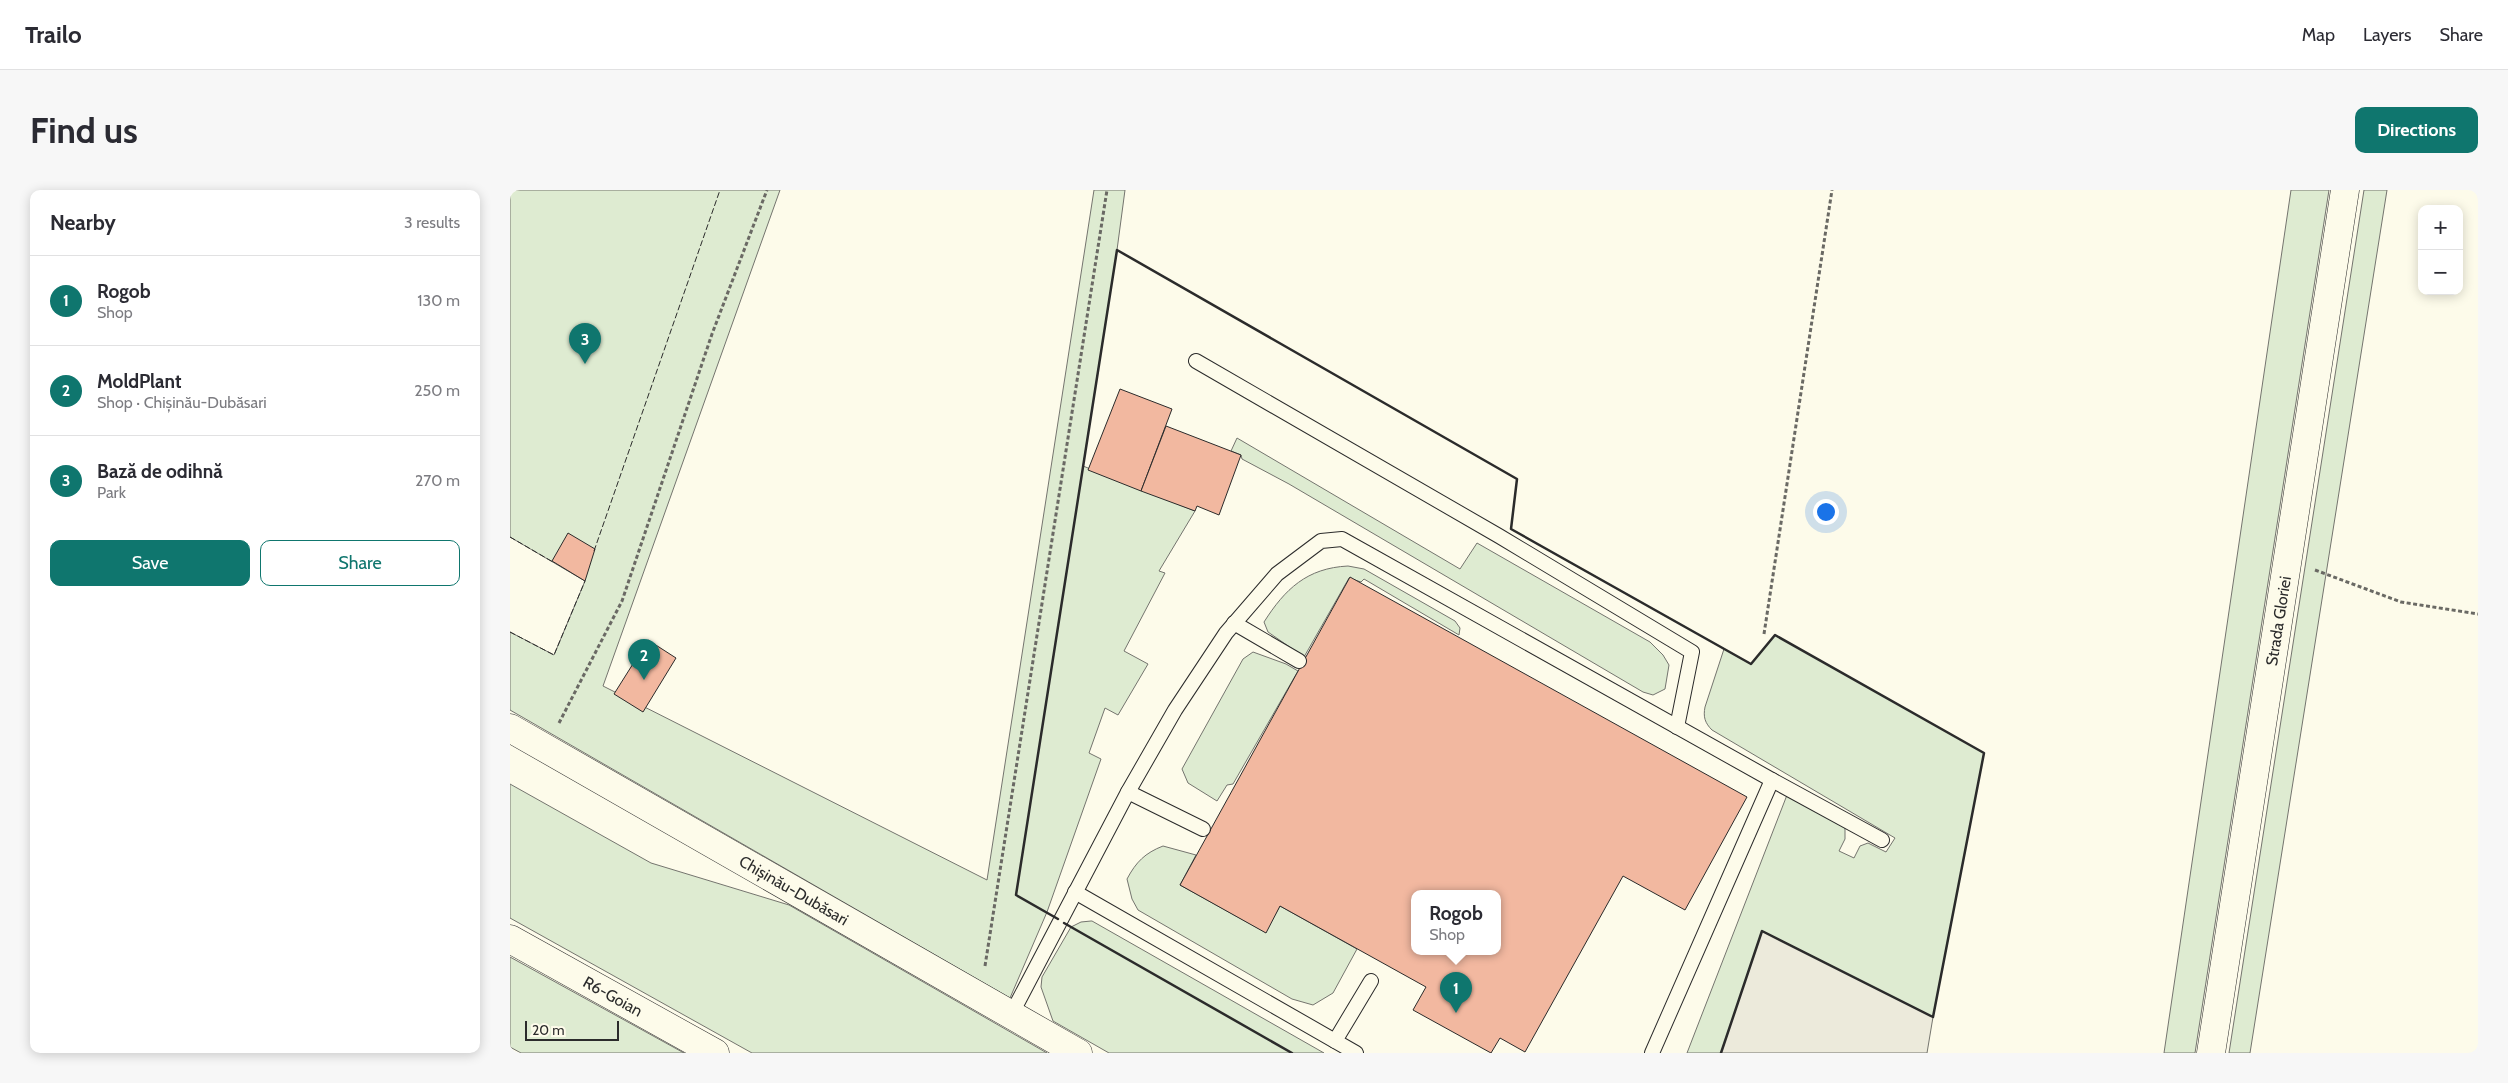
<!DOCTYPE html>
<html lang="en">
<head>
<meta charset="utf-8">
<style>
  :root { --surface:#fff; --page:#f7f7f7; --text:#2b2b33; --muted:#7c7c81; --line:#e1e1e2; --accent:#0f766e }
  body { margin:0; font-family:Cabin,sans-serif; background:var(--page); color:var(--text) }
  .controls { position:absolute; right:15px; top:15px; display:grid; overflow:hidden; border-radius:10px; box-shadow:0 2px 12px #0003 }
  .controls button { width:45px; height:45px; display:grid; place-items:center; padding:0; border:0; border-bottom:1px solid var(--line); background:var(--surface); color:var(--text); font:25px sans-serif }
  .scale { position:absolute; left:15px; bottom:12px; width:94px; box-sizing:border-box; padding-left:5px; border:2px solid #2b2b2b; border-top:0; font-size:14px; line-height:18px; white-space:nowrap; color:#2b2b2b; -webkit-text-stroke:4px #fdfbea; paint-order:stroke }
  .you { position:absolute; left:1315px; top:321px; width:18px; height:18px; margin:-12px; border:4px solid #fff; border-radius:50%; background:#1a73e8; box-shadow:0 0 0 8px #1a73e833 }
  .badge { display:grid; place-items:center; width:32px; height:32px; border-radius:50%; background:var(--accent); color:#fff; font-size:16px; font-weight:700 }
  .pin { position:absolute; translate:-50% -41px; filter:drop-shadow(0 1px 2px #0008) }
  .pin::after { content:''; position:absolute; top:26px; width:18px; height:15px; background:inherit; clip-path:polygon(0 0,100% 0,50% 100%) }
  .popup { position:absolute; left:901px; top:700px; width:90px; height:65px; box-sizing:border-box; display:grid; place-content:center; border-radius:10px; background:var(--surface); filter:drop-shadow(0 1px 4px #0005); font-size:16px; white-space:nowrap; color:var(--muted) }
  .popup b { font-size:19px; color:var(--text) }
  .popup::after { content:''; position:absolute; left:50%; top:100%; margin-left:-10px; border:10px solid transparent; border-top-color:var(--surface) }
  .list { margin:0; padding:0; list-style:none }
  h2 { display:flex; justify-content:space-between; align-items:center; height:65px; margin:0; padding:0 20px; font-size:21px }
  h2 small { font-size:16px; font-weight:400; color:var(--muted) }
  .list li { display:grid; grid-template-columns:32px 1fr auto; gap:15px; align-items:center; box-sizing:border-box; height:90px; padding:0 20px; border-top:1px solid var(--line) }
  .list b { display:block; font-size:19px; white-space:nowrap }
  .list p { margin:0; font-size:16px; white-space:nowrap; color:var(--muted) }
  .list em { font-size:16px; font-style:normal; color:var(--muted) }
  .actions { display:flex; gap:10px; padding:15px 20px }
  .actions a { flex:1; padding:11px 0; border:1px solid var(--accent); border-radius:10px; text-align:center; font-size:18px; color:var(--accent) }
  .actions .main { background:var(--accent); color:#fff }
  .map { position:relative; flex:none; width:1968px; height:863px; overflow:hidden; border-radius:10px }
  header { display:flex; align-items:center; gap:30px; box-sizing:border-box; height:70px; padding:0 25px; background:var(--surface); border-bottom:1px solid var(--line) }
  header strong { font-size:24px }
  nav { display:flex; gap:28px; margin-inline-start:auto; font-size:18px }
  .intro { display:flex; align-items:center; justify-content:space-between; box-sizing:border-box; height:120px; padding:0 30px }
  h1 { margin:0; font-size:35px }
  .button { padding:12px 22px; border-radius:10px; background:var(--accent); color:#fff; font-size:18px; font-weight:700 }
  main { display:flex; gap:30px; padding:0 30px }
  aside { flex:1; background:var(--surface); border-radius:10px; box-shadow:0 2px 12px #0003 }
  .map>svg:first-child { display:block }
  .green { fill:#deebd1; stroke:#74746e }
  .parking { fill:#eceadb; stroke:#74746e }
  .building { fill:#f2b8a0; stroke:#2b2b2b; fill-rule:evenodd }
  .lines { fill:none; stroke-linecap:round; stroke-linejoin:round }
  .lane-casing { stroke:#2b2b2b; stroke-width:16 }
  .secondary-casing { stroke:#2b2b2b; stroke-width:29 }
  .primary-casing { stroke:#2b2b2b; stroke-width:29 }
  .highway-casing { stroke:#2b2b2b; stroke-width:29 }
  .path { stroke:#6a6964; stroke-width:3; stroke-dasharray:4 2.5; stroke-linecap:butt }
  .lane { stroke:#fdfbea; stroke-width:14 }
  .secondary { stroke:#fdfbea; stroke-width:28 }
  .primary { stroke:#fdfbea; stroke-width:28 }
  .highway { stroke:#fdfbea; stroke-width:28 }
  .fence { stroke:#2b2b2b; stroke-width:1; stroke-dasharray:6 2.5; stroke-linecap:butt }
  .wall { stroke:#2b2b2b; stroke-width:2.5 }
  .labels { text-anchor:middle; stroke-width:4; stroke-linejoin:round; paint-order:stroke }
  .street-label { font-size:16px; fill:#2b2b2b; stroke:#fdfbea }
</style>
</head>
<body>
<header>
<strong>Trailo</strong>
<nav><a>Map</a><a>Layers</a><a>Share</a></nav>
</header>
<div class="intro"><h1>Find us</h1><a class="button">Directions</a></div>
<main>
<aside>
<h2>Nearby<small>3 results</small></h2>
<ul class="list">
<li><span class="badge">1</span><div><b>Rogob</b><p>Shop</p></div><em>130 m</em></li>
<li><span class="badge">2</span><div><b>MoldPlant</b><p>Shop · Chișinău-Dubăsari</p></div><em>250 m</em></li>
<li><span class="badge">3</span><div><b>Bază de odihnă</b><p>Park</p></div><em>270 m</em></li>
</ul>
<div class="actions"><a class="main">Save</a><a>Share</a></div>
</aside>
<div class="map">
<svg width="1968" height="863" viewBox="0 0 1968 863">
  <rect width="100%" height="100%" fill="#fdfbea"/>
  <g class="green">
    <polygon points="0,0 270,0 93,496 477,690 584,0 615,0 607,60 573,276 685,321 649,381 655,383 614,461 638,474 608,525 595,518 579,563 591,569 537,722 500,808 0,520 0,442 44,465 75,391 0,347"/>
    <polygon points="1781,0 1819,0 1685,863 1654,863"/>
    <polygon points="1854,0 1877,0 1740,863 1719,863"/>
    <polygon points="727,248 950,379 967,353 1140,452 1153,465 1159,475 1155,499 1143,505 1133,502 779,294 732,269 731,265 721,261"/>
    <path d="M838,376L854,379L945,431L950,438L949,445L854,389L851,392L839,388L794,467L758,442L754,432C775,399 797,378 838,376Z"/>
    <path d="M1265,445L1474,563L1423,827L1252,741L1211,863H1177L1277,605L1335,638V649L1329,661L1344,668L1350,656L1358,653L1376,662L1385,648L1202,540C1195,533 1193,527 1195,517L1214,459L1241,474Z"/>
    <polygon points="743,462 776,474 788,481 723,594 717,595 707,611 678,593 672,579 733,469"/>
    <polygon points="0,594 141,673 279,715 537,863 242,863 0,728"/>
    <path d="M653,656L686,665L670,695L755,742L770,716L847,759L823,803L803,815L782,809L628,720L622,709L617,689C626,672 635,663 653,656Z"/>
    <polygon points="581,731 582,731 814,863 599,863 543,831 531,797 532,787 561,737 571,732"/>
    <polygon points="0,767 174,863 11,863 0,857"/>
  </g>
  <polygon class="parking" points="1252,741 1423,827 1417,863 1211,863"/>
  <g class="building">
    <polygon points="610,199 662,219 631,301 578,280"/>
    <polygon points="656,236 731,265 709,325 687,316 685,321 631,301"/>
    <polygon points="58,343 85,359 75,391 42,371"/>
    <path d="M840,387L1237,607L1175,720L1113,686L1015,862L990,848L981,863L903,820L916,797L770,716L756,743L670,695ZM905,704H987V762H905Z"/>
    <polygon points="138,450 166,468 133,522 104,504"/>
  </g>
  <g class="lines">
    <g class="lane-casing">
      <g id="lane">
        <polyline points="686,171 989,346 1182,462 1167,537"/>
        <polyline points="724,433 789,471"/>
        <polyline points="1262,590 1372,650"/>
        <polyline points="618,602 693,639"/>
        <polyline points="565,702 846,863"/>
        <polyline points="501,825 618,602 665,520 716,443 767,384 811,351 832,349 1262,590 1142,863"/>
        <polyline points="825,851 861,791"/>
      </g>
    </g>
    <g class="secondary-casing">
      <polyline id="secondary" points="1701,863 1835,0"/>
    </g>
    <g class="primary-casing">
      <polyline id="primary" points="0,749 205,863"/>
    </g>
    <g class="highway-casing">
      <polyline id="highway" points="0,538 568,863"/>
    </g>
    <g class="path">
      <polyline points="1805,380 1891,412 1968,424"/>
      <polyline points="1254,444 1322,0"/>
      <polyline points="49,533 112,411 202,144 257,0"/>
      <polyline points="475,776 597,0"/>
    </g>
    <use href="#lane" class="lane"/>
    <use href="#secondary" class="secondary"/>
    <use href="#primary" class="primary"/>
    <use href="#highway" class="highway"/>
    <g class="fence">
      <polyline points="0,347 43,372"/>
      <polyline points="84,361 210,0"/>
      <polyline points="0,442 44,465 75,391"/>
    </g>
    <g class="wall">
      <polyline points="548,729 506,705 607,60 1007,289 1001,339 1241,474 1265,445 1474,563 1423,827 1252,741 1211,863"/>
      <polyline points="554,733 782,863"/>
    </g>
  </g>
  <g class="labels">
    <g class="street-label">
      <text transform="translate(1768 431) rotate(-81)" y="6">Strada Gloriei</text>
      <text transform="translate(284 700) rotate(30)" y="6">Chișinău-Dubăsari</text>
      <text transform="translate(103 806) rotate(29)" y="6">R6-Goian</text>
    </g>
  </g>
</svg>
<div class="controls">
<button>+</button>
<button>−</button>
</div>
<div class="scale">20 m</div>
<div class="you"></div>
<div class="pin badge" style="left:946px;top:823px">1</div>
<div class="popup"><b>Rogob</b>Shop</div>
<div class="pin badge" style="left:134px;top:490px">2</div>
<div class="pin badge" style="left:75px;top:174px">3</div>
</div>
</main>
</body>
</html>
